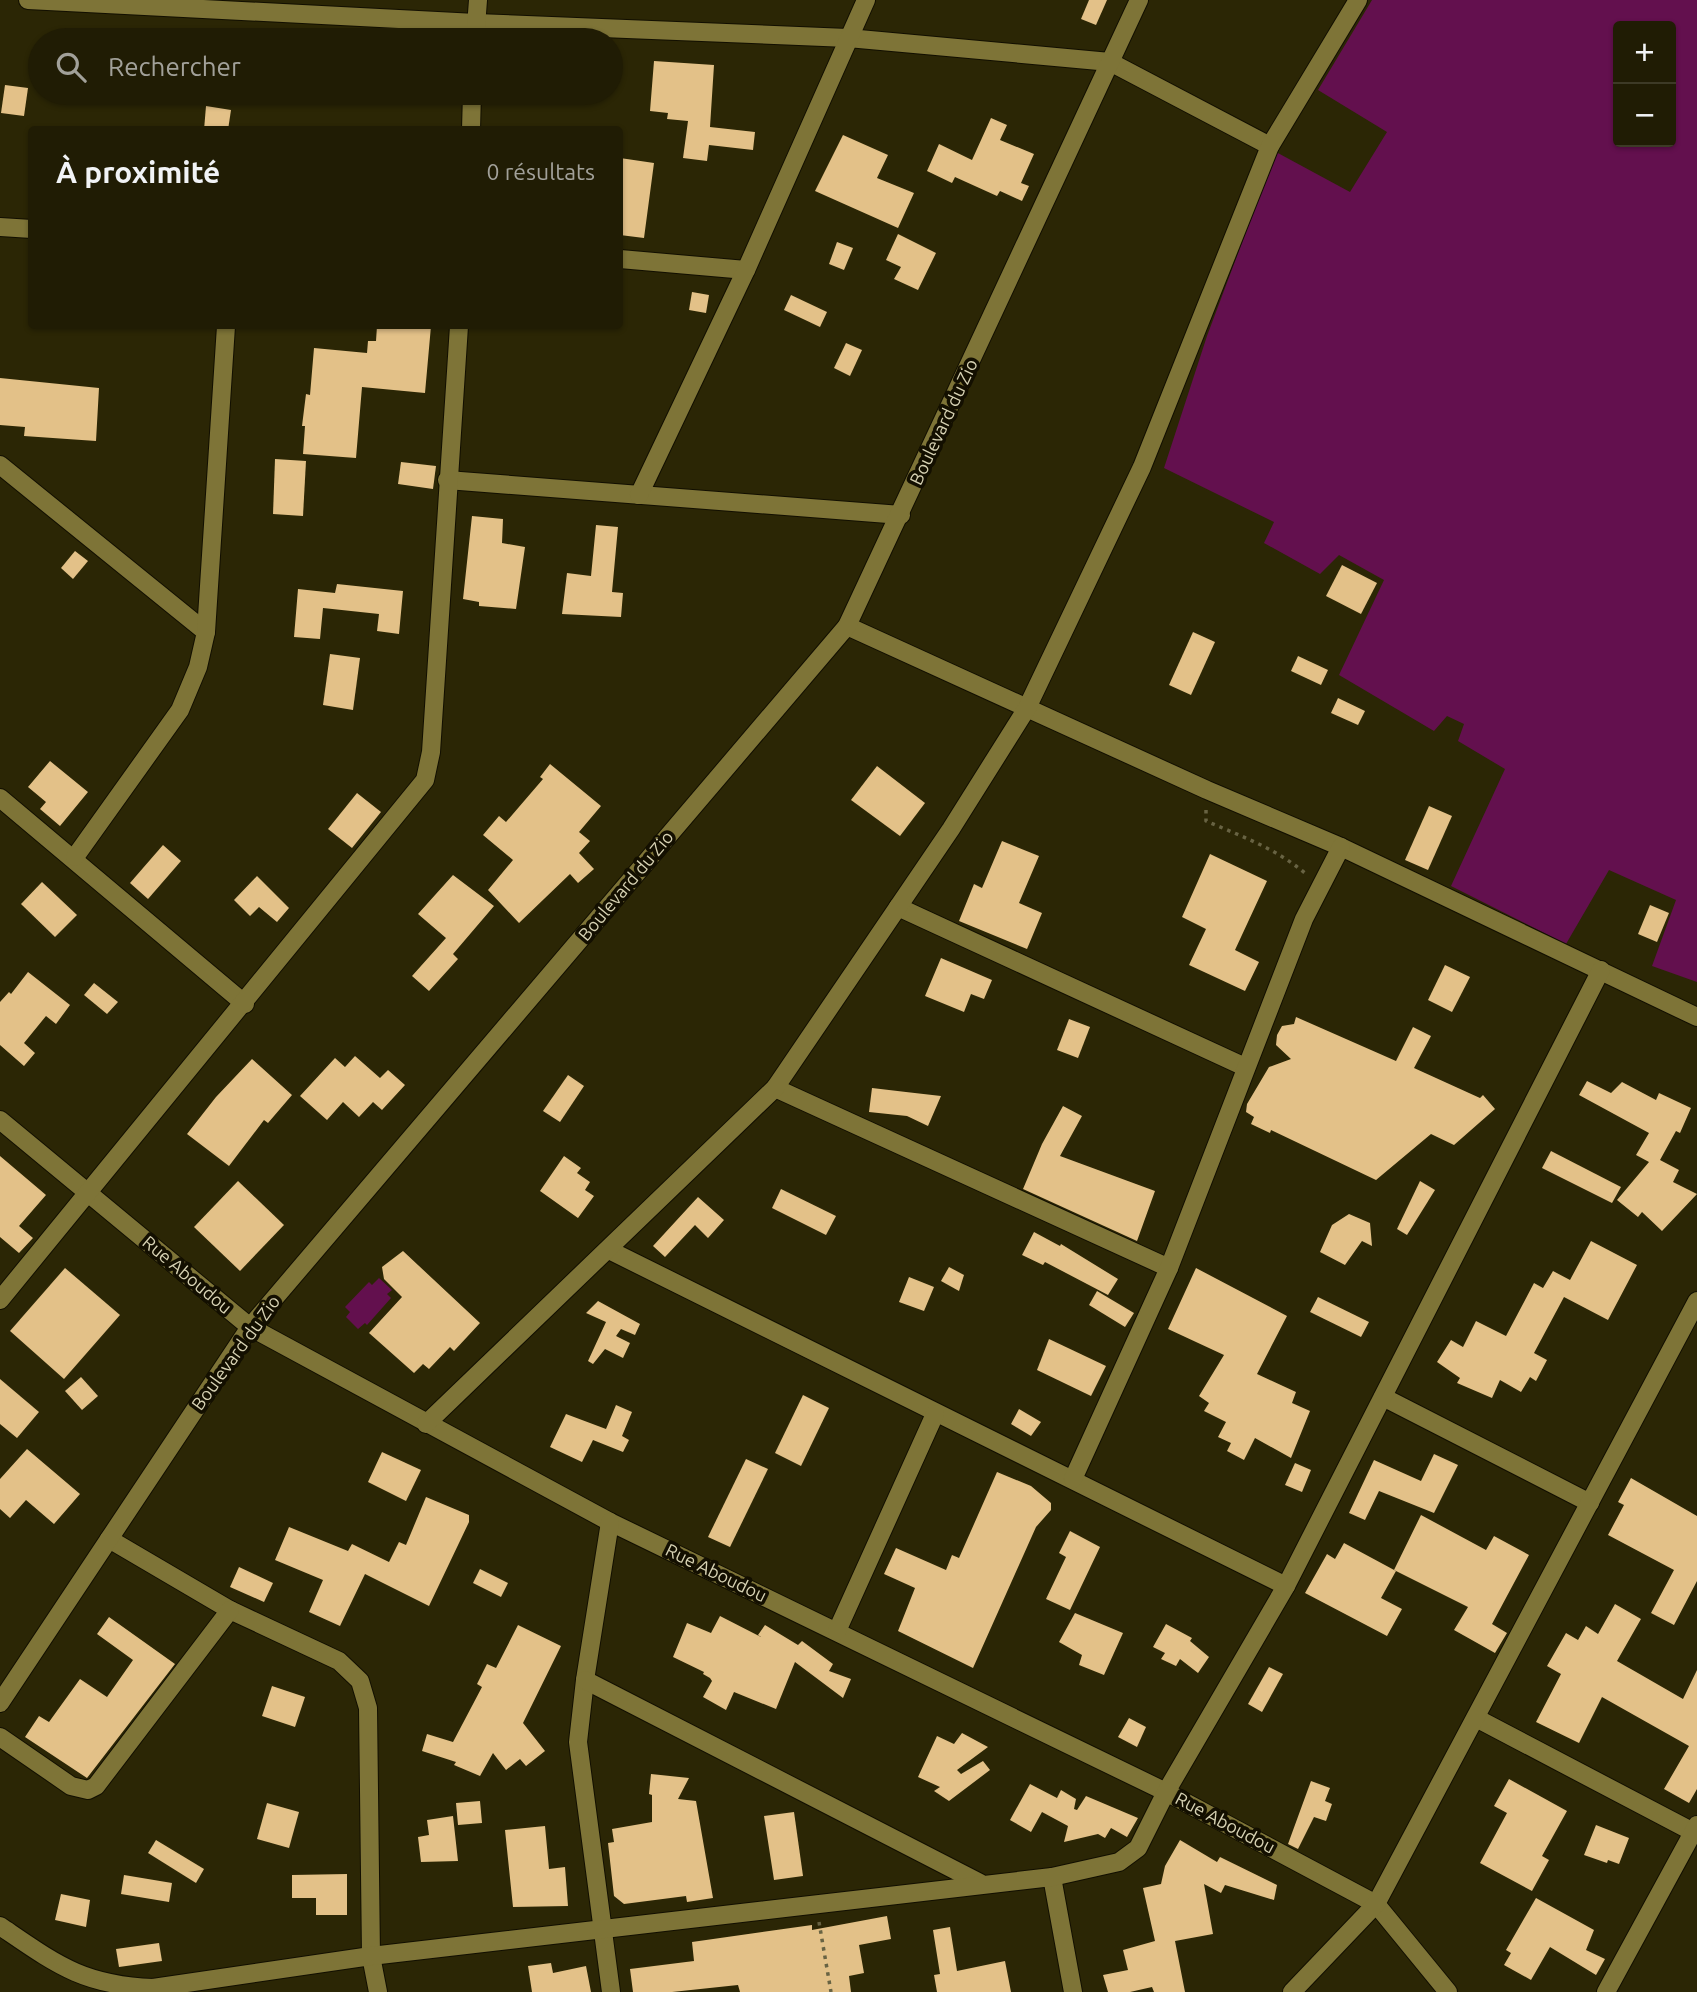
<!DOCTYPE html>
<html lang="fr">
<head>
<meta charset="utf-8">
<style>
  :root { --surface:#201c04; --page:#28250e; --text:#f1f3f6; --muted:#a2a19a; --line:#3d3a26 }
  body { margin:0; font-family:Ubuntu,sans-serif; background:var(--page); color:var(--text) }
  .controls { position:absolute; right:21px; top:21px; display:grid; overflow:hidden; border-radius:7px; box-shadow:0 2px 5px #0004 }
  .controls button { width:63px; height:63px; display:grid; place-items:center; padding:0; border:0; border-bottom:2px solid var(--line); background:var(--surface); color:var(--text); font:35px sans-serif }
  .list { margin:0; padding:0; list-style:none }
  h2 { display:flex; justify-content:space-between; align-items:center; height:91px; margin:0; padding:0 28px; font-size:30px }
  h2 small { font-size:23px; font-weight:400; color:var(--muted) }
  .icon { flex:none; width:38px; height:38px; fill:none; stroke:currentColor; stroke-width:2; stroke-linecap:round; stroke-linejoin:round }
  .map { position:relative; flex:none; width:1697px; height:1992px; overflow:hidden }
  .search { position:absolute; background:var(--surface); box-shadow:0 2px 5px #0004; left:28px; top:28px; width:595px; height:77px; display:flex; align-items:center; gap:18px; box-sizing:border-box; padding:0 24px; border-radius:38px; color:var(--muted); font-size:26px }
  .panel { position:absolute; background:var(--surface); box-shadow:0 2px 5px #0004; left:28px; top:126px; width:595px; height:203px; border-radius:7px }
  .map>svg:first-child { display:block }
  .water { fill:#63104e; fill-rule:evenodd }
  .building { fill:#e3c188 }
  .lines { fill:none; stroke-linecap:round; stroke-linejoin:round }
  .street-casing { stroke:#120f00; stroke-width:20 }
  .path { stroke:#686343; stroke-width:3.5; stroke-dasharray:3.5 5; stroke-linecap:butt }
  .street { stroke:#7e7437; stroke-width:18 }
  .labels { text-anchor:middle; stroke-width:7; stroke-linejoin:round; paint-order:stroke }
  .street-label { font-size:18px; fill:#d7d2b3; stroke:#130f00 }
</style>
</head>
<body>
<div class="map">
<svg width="1697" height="1992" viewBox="0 0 1697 1992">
  <rect width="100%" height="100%" fill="#2b2605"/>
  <g class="water">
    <path d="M1372,0H1697V982L1652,966L1676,900L1609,870L1566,944L1451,886L1505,769L1458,741L1464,724L1447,716L1434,731L1339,675L1384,580L1339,555L1320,574L1264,543L1274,522L1164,468L1207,336L1276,152L1350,192L1387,132L1318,90ZM1618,26H1671V142H1618Z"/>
    <polygon points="379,1278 392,1290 387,1294 391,1298 367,1325 365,1323 358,1329 346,1317 350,1312 345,1307 369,1282 372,1285"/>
  </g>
  <g class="building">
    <polygon points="1089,0 1107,0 1096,25 1081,19"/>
    <polygon points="654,61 714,65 710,127 755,132 753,150 709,145 707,161 683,158 688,121 667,119 668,113 650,111"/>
    <polygon points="5,85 28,88 24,116 1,113"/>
    <polygon points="206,106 231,110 228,130 204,130"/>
    <polygon points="991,118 1007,125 1000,140 1034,154 1021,183 1029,186 1022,201 1000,191 997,196 955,177 952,183 927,171 939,144 972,160"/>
    <polygon points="843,135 888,155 877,178 914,193 898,228 815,191"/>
    <polygon points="620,158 654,163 644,238 620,235 623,214 620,214"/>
    <polygon points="898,234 936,253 918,290 894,279 901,267 886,260"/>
    <polygon points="837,242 853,248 844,270 829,264"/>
    <polygon points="692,292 709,295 706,313 689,310"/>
    <polygon points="791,295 827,312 820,327 784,310"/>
    <polygon points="377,326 431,326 425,393 362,387 356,458 303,454 305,426 302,426 306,394 310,395 314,348 367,353 368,341 376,341"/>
    <polygon points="846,343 862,350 850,376 834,368"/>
    <polygon points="0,378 99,388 96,441 24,436 25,427 0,425"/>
    <polygon points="275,459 306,461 303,516 273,514"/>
    <polygon points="401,462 436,466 433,489 398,484"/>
    <polygon points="472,516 503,519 502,543 525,547 516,609 479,606 479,602 463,599"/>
    <polygon points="596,525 618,527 612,592 623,593 621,617 562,614 567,573 591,576"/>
    <polygon points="75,551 88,561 73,579 61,568"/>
    <polygon points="1342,565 1377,583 1361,614 1326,596"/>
    <polygon points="337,584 403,591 399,634 377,631 379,614 323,608 320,639 294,637 298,589 335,593"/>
    <polygon points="1193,632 1215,642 1191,695 1169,685"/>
    <polygon points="330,654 360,658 353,710 323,705"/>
    <polygon points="1298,656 1328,670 1321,685 1291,671"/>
    <polygon points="1338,698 1365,711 1358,725 1331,713"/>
    <polygon points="50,761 88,792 60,826 40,809 46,802 28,787"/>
    <polygon points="550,764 601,806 579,832 590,841 579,853 594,869 578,883 570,874 519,923 488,890 513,860 483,835 499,816 506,822 543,779 540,777"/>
    <polygon points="877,766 925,803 900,836 851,800"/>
    <polygon points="357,793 381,812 352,848 328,829"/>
    <polygon points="1429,806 1452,816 1428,870 1405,860"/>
    <polygon points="1002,841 1039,856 1019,903 1042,913 1027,949 959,921 974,884 982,888"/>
    <polygon points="163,845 181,861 148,899 130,883"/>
    <polygon points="1210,854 1267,881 1235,950 1259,962 1245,991 1189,965 1206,929 1182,917"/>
    <polygon points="453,875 494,906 453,954 458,959 429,991 412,976 446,938 418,914"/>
    <polygon points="257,876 289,908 277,922 259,907 250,916 234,900"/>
    <polygon points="42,882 77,915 55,937 21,904"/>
    <polygon points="1650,905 1669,913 1657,942 1638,934"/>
    <polygon points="941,958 992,980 984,999 971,994 964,1012 925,996"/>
    <polygon points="1445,965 1470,977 1452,1012 1428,1000"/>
    <polygon points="28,972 70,1005 56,1024 46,1016 24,1043 35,1053 24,1066 0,1045 0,1002 9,992 11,994"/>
    <polygon points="94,983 118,1002 107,1014 84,995"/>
    <polygon points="1296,1017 1396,1061 1413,1027 1431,1036 1414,1068 1480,1098 1483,1095 1495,1109 1454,1145 1431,1134 1376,1180 1271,1130 1270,1133 1251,1124 1254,1117 1246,1112 1247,1104 1269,1067 1291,1059 1276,1045 1277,1035 1282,1026 1294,1024"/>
    <polygon points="1069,1019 1090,1027 1078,1058 1057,1050"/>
    <polygon points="355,1056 380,1078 388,1070 405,1085 382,1110 373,1102 359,1117 343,1102 327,1120 300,1096 335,1058 345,1067"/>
    <polygon points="252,1059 292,1095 268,1123 264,1120 229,1166 187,1134 216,1097"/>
    <polygon points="568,1075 584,1086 560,1122 543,1111"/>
    <polygon points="1587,1081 1611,1093 1622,1082 1656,1100 1659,1093 1691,1108 1680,1133 1676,1131 1660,1160 1679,1170 1673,1182 1697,1194 1662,1231 1642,1212 1638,1217 1617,1200 1649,1162 1636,1155 1649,1133 1579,1095"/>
    <polygon points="872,1088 906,1092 941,1096 928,1126 907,1116 869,1112"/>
    <polygon points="1063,1106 1082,1116 1060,1156 1155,1191 1137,1241 1023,1189 1042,1144"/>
    <polygon points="1551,1151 1621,1187 1612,1203 1542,1168"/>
    <polygon points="0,1156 46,1195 19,1226 33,1238 19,1253 0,1237"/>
    <polygon points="564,1156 581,1168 577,1173 590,1182 585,1190 594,1196 578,1218 540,1191"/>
    <polygon points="238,1181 284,1225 240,1271 194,1227"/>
    <polygon points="1420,1181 1435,1190 1407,1235 1397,1229"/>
    <polygon points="781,1189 836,1216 826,1235 772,1208"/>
    <polygon points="698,1197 724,1220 708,1238 695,1225 665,1257 653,1246"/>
    <polygon points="1349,1214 1370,1223 1372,1246 1362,1241 1345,1265 1320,1252 1332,1225"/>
    <polygon points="1034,1232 1060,1246 1061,1244 1118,1279 1108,1295 1045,1262 1043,1265 1022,1255"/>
    <polygon points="1591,1241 1637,1265 1608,1320 1564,1297 1534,1353 1547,1360 1536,1381 1530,1377 1521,1392 1500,1380 1492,1398 1457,1383 1460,1378 1437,1362 1451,1340 1463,1347 1476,1321 1506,1336 1534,1283 1543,1288 1553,1271 1570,1280"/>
    <polygon points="403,1251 480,1323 454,1351 450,1347 429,1369 423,1364 414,1373 369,1333 402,1297 384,1279 382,1267"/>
    <polygon points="949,1267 964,1275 959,1291 941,1281"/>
    <polygon points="65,1268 120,1315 64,1379 10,1331"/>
    <polygon points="1196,1268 1287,1316 1257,1374 1296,1392 1292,1403 1310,1411 1291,1458 1255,1438 1244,1460 1227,1451 1231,1443 1218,1437 1226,1422 1204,1411 1209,1403 1199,1396 1224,1355 1168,1329"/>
    <polygon points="909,1277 934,1287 924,1311 899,1302"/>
    <polygon points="1097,1291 1134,1313 1125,1327 1089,1305"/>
    <polygon points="1318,1297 1369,1322 1361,1337 1310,1312"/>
    <polygon points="598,1301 640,1324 635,1335 621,1329 616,1336 630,1343 623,1358 605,1349 593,1364 588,1361 606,1322 586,1313"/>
    <polygon points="1049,1339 1106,1366 1091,1396 1037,1370"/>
    <polygon points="81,1377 98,1396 82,1410 65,1391"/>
    <polygon points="0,1379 39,1412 17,1438 0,1424"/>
    <polygon points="803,1395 829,1408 801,1466 775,1453"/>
    <polygon points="616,1405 632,1412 622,1436 629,1440 623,1452 593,1440 582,1462 550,1447 566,1414 606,1429"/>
    <polygon points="1019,1409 1041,1422 1031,1436 1011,1424"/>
    <polygon points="27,1449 80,1494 54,1524 26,1500 10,1518 0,1509 0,1479"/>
    <polygon points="382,1452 421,1470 406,1501 368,1482"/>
    <polygon points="1434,1454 1458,1465 1434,1513 1379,1491 1365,1520 1349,1513 1374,1460 1421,1481"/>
    <polygon points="746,1459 768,1469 730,1547 708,1537"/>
    <polygon points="1295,1463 1311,1470 1302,1492 1285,1485"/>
    <polygon points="997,1472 1031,1486 1051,1503 1051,1510 1036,1527 973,1668 898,1631 915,1588 884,1574 896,1548 946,1570 952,1555 959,1558"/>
    <polygon points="1631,1478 1697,1516 1697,1581 1674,1625 1651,1613 1674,1570 1608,1535 1624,1505 1618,1502"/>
    <polygon points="426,1497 469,1515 469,1522 429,1606 365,1574 340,1626 309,1612 323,1580 275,1560 289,1527 348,1551 352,1544 389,1562 399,1542 406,1545"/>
    <polygon points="1421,1515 1486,1550 1494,1536 1529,1555 1492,1624 1507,1633 1495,1653 1454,1630 1468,1607 1394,1570"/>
    <polygon points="1070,1531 1100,1547 1070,1610 1046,1599 1066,1557 1059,1553"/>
    <polygon points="1344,1543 1396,1571 1381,1598 1402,1609 1387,1636 1305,1593 1327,1554 1335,1559"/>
    <polygon points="239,1567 273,1583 264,1602 230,1587"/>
    <polygon points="480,1569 508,1583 501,1597 473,1583"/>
    <polygon points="1615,1604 1641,1619 1617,1661 1683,1699 1697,1670 1697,1789 1689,1803 1664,1789 1689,1746 1602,1697 1579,1743 1536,1722 1561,1674 1547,1666 1566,1633 1578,1640 1586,1626 1598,1634"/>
    <polygon points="1075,1613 1123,1633 1104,1675 1079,1665 1082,1655 1059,1642"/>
    <polygon points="720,1616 761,1637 758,1635 765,1625 798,1645 802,1641 833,1664 829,1671 851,1679 843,1698 795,1662 776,1709 734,1692 726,1710 703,1697 712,1681 710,1678 703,1674 704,1672 673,1657 687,1623 711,1633"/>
    <polygon points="109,1617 175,1664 87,1778 25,1737 39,1716 49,1722 80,1679 107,1697 133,1660 97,1634"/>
    <polygon points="1166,1624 1192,1638 1190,1641 1209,1657 1198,1673 1180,1659 1176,1666 1161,1659 1165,1653 1153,1647"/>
    <polygon points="518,1625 561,1646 523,1723 545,1751 526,1766 520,1759 506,1770 493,1753 480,1776 454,1765 456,1762 422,1751 427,1734 453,1742 482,1687 477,1684 487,1664 496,1668"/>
    <polygon points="1269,1667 1283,1674 1262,1712 1248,1704"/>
    <polygon points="272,1686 305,1697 295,1727 262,1716"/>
    <polygon points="1129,1718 1146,1727 1137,1747 1118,1737"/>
    <polygon points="962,1733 988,1747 957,1770 961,1774 983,1761 990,1770 949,1801 934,1791 940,1787 918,1777 937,1736 954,1744"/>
    <polygon points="651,1774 689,1778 678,1799 696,1801 713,1898 687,1902 686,1896 624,1904 614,1896 608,1843 614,1842 612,1829 652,1822 652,1795 649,1794"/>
    <polygon points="1509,1779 1567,1811 1542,1856 1549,1860 1532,1891 1480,1863 1507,1813 1494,1806"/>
    <polygon points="1311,1781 1330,1788 1325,1801 1332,1804 1326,1821 1314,1817 1298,1849 1288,1844"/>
    <polygon points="1030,1784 1057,1798 1061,1790 1076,1799 1074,1809 1077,1810 1086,1796 1138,1818 1127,1837 1111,1828 1105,1838 1098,1834 1064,1842 1068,1826 1042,1812 1031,1832 1010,1820"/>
    <polygon points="480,1801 482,1823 458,1825 456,1803"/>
    <polygon points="267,1803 299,1812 289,1848 257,1839"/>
    <polygon points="794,1812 803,1876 774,1880 764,1816"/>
    <polygon points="453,1816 458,1861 421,1862 418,1837 429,1835 427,1820"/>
    <polygon points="1596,1825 1629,1838 1619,1864 1608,1860 1607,1863 1584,1855"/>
    <polygon points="545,1826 549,1869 565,1867 568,1906 513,1907 505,1830"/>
    <polygon points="156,1840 204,1869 196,1883 148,1853"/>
    <polygon points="1180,1840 1217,1862 1220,1857 1277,1885 1274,1900 1225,1885 1221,1893 1204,1884 1213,1934 1175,1941 1185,1992 1154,1992 1152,1987 1130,1992 1108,1992 1103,1975 1128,1970 1123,1950 1155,1941 1143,1888 1161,1884 1165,1866"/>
    <polygon points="347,1874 347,1915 316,1915 316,1898 292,1898 292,1875"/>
    <polygon points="124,1875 172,1883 169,1902 121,1894"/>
    <polygon points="61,1894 90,1900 86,1927 55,1920"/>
    <polygon points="1536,1898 1594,1930 1586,1950 1605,1959 1596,1975 1550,1947 1531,1980 1504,1965 1511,1953 1506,1950"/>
    <polygon points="887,1916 891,1939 859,1945 864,1973 849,1976 851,1992 740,1992 738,1985 672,1992 633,1992 630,1969 694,1961 692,1942 812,1925 812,1930"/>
    <polygon points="950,1927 957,1971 1005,1961 1011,1992 937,1992 934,1975 940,1974 933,1930"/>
    <polygon points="159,1943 162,1961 119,1967 116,1949"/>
    <polygon points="551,1963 553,1973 586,1966 591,1992 532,1992 528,1966"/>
  </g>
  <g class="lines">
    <g class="street-casing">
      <g id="street">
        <polyline points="28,0 476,23 848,38 1110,62 1270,146"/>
        <polyline points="475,40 478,0"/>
        <polyline points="471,130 472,93"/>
        <polyline points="0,227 32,229"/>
        <polyline points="620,259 746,270"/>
        <polyline points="0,465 206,632"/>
        <polyline points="447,480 901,515"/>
        <polyline points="639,495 746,270 866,0"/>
        <polyline points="847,626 1207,790 1341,847 1697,1017"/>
        <polyline points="0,798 245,1004"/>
        <polyline points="75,857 180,710 198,667 206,632 226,326"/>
        <polyline points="898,907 1245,1067"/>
        <polyline points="775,1088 1169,1268"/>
        <polyline points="0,1120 250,1327 610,1522 1166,1792 1376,1904 1448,1992"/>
        <polyline points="609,1250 1286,1586"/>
        <polyline points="0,1300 425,780 431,752 459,326"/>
        <polyline points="1383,1397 1590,1503"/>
        <polyline points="426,1424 775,1088 951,829 1027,708 1142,467 1270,146 1358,0"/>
        <polyline points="1073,1479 1169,1268 1304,919 1341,847"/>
        <polyline points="610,1522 585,1680 578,1742 611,1992"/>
        <polyline points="109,1539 230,1610 339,1661 360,1681 368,1708 371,1956 378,1992"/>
        <polyline points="837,1631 935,1414"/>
        <polyline points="585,1680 980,1883"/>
        <polyline points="0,1703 250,1327 847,626 1139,0"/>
        <polyline points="1476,1718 1697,1834"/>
        <polyline points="0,1737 71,1786 88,1790 96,1786 230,1610"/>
        <polyline points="1052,1877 1073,1992"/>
        <path d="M0,1926C56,1964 82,1985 153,1988L371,1956L1052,1877L1119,1862L1138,1848L1166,1792L1286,1586L1601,970"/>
        <polyline points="1292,1992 1376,1904 1697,1301"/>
        <polyline points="1606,1992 1697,1825"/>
      </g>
    </g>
    <g class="path">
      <path d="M1206,810V821C1241,836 1277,849 1306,874"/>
      <polyline points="819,1922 831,1992"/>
    </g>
    <use href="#street" class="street"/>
  </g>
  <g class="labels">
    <g class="street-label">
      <text transform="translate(944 422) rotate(-65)" y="6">Boulevard du Zio</text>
      <text transform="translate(626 886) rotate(-50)" y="6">Boulevard du Zio</text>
      <text transform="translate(187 1275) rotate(40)" y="6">Rue Aboudou</text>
      <text transform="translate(236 1353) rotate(-54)" y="6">Boulevard du Zio</text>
      <text transform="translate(716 1573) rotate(26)" y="6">Rue Aboudou</text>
      <text transform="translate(1225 1823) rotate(28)" y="6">Rue Aboudou</text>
    </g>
  </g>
</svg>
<div class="controls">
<button>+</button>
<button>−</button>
</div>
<div class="search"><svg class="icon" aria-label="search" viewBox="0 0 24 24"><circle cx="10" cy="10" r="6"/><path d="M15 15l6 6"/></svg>Rechercher</div>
<section class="panel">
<h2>À proximité<small>0 résultats</small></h2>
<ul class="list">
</ul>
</section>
</div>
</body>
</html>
